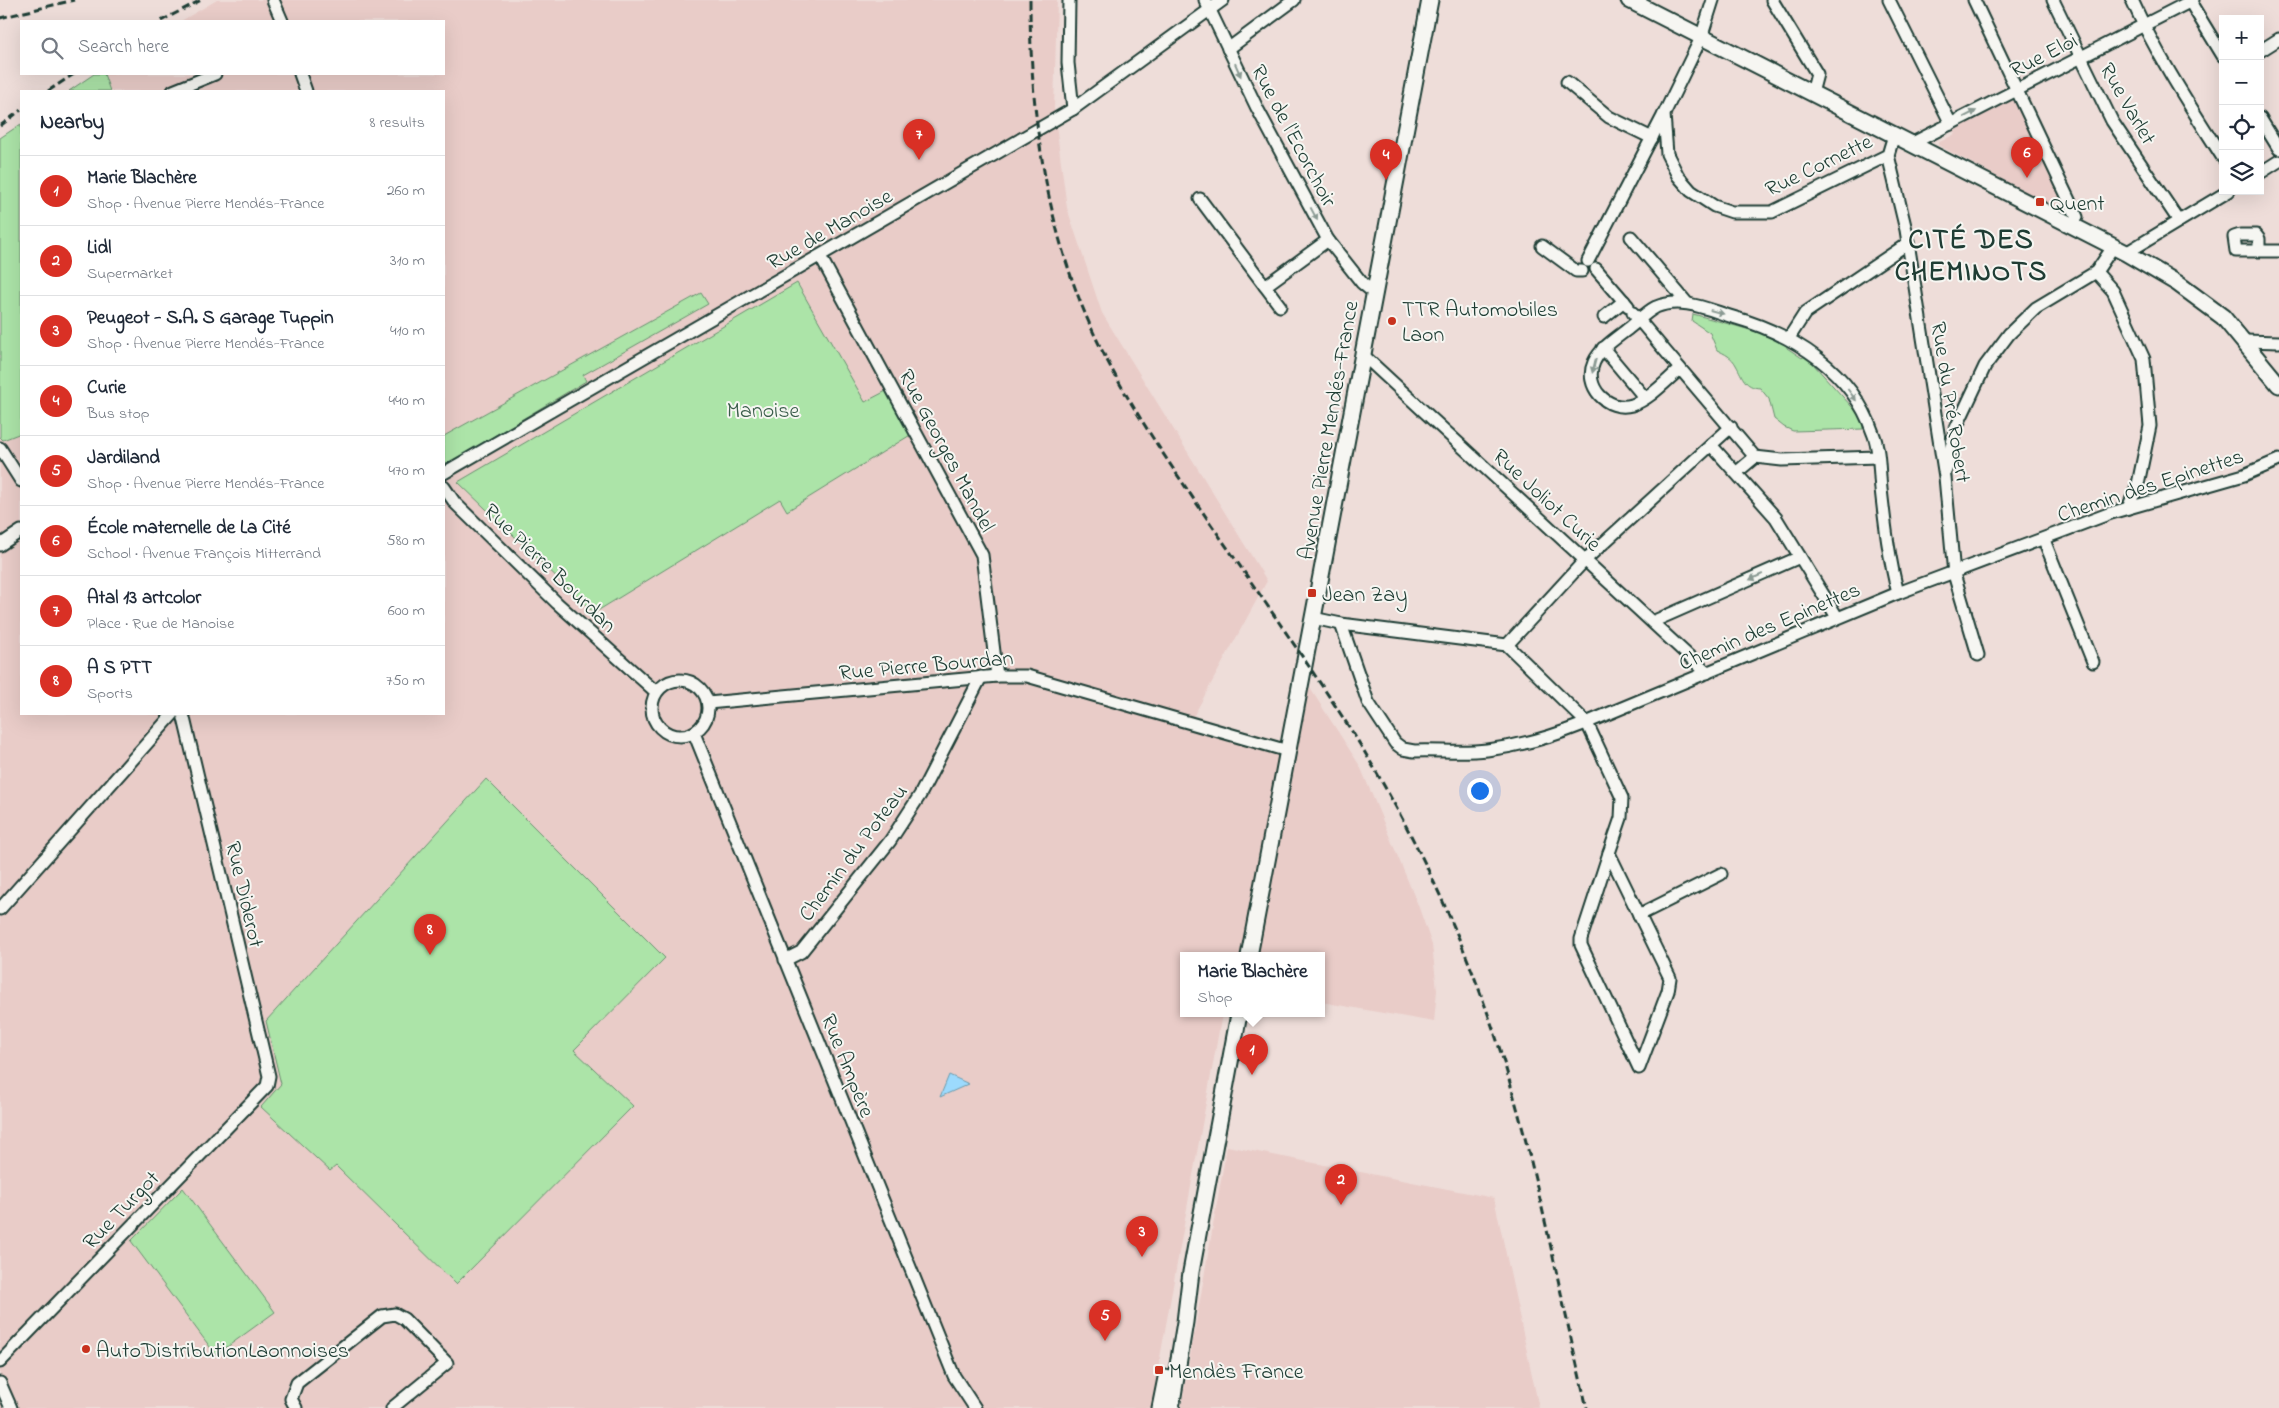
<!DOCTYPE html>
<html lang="en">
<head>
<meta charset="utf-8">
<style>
  :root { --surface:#fff; --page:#f2f2f3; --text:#1f2937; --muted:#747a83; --line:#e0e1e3; --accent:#d93025 }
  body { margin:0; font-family:"Indie Flower",sans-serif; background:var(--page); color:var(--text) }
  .controls { position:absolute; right:15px; top:15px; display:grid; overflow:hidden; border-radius:0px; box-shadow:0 5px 20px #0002 }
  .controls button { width:45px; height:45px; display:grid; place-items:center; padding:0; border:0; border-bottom:1px solid var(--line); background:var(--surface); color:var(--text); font:25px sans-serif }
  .you { position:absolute; left:1479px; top:790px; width:18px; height:18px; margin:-12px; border:4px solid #fff; border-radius:50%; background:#1a73e8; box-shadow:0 0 0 8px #1a73e833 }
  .badge { display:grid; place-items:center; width:32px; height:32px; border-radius:50%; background:var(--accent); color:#fff; font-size:16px; font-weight:700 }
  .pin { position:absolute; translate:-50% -41px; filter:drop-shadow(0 1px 2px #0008) }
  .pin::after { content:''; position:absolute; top:26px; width:18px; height:15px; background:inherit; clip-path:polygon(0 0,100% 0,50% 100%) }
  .popup { position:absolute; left:1180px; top:952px; width:145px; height:65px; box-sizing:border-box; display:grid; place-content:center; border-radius:0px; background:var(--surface); filter:drop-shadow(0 1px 4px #0005); font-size:16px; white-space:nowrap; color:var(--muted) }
  .popup b { font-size:19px; color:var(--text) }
  .popup::after { content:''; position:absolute; left:50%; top:100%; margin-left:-10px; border:10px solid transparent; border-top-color:var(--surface) }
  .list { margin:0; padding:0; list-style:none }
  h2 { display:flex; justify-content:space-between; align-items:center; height:65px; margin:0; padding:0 20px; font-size:21px }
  h2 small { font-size:16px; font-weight:400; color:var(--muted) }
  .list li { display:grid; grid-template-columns:32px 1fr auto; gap:15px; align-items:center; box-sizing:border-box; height:70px; padding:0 20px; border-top:1px solid var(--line) }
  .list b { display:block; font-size:19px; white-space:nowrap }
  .list p { margin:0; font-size:16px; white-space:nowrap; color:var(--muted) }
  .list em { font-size:16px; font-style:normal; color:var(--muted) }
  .icon { flex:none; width:28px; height:28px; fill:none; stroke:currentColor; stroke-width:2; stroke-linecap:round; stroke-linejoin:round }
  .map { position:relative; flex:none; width:2279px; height:1408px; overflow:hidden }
  .search { position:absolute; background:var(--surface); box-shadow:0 5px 20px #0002; left:20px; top:20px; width:425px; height:55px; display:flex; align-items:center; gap:12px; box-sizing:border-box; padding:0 18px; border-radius:0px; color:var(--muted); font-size:19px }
  .panel { position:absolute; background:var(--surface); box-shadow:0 5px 20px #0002; left:20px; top:90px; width:425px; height:625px; border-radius:0px }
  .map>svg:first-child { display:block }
  .built { fill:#e9ccc8 }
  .green { fill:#ace4a8; stroke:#66906e }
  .water { fill:#9cdafd; stroke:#6a9bad }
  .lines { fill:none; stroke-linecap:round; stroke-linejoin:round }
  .minor-casing { stroke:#1f3d34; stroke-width:15 }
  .major-casing { stroke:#1f3d34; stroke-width:19 }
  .minor { stroke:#f6f6f2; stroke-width:11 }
  .major { stroke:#f6f6f2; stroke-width:15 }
  .rail { stroke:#1f3d34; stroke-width:3; stroke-dasharray:8 4; stroke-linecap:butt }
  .oneway { fill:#8a9a93 }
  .poi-dot { fill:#c8321e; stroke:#f6f6f2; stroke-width:2 }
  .labels { text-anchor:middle; stroke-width:4; stroke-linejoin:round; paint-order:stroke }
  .street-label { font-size:22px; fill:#1f3d34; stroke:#f6f6f2 }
  .poi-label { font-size:22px; fill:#1f3d34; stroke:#f6f6f2; text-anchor:start }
  .park-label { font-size:22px; fill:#3b5e4b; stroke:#f6f6f2 }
  .district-label { font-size:28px; font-weight:bold; letter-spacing:1px; fill:#1f3d34; stroke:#f6f6f2 }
</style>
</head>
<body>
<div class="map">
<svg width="2279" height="1408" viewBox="0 0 2279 1408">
  <rect width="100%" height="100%" fill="#eeddd9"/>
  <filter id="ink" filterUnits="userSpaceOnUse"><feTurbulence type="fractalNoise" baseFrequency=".02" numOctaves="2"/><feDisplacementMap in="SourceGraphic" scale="10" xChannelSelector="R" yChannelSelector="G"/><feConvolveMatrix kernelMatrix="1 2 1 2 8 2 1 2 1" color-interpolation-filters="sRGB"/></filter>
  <g filter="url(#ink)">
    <g class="built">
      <polygon points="217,0 1057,0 1054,109 1067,208 1102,313 1267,581 1193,717 1295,746 1308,685 1360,766 1418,905 1432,945 1437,990 1434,1022 1321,1002 1321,956 1183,956 1183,1014 1222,1014 1151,1408 0,1408 0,437 3,440 21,433 21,714 444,714 444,91 110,91 104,74 444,74 444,21 181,21"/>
      <polygon points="2007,99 2016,102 2069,211 2067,214 1938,145 1938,143 1955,134 1949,127"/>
      <polygon points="1227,1146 1494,1198 1539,1408 1181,1408"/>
    </g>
    <g class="green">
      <polygon points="94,74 104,74 110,91 69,91"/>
      <polygon points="21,124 21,433 3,440 0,437 0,138"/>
      <polygon points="797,283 865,402 888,390 912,434 787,511 780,499 594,613 458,482"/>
      <polygon points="701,293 708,304 583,375 586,381 449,463 444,462 444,436"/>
      <path d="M1693,314L1761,333L1787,342V348L1802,358L1806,355L1814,361V365L1862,418L1863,429L1793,431L1784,427L1774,419L1769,399L1760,388C1744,387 1743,377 1736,365C1732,357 1725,354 1717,350L1710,333L1692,321Z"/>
      <polygon points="486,779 665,958 574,1050 633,1106 456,1284 336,1166 330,1171 261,1107 281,1084 266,1021"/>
      <polygon points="183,1188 275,1312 216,1355 131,1241"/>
    </g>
    <polygon class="water" points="949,1075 969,1084 940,1097"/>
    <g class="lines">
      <g class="minor-casing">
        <g id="minor">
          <polyline points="273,0 282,21"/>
          <polyline points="1069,0 1068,63 1073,109"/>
          <polyline points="1205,0 1257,108 1328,240 1362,283 1374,293"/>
          <polyline points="1713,0 1701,38 1664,114 1667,154 1678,176 1691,191 1714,206 1732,212 1772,212 1888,155 1894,135"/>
          <polyline points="1772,0 1817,74 1812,93"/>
          <polyline points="1889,0 1951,124"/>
          <polyline points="1974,0 2077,217 2073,226"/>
          <polyline points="2053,0 2112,121 2179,221"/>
          <path d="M2132,0C2157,56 2190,106 2223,158"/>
          <polyline points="2189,0 2223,56"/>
          <polyline points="1228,49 1294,0"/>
          <polyline points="2260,51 2279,39"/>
          <polyline points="300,74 306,91"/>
          <polyline points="1567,82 1609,117 1652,138"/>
          <polyline points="173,91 215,74"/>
          <polyline points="2260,118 2279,149"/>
          <polyline points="1911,144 2193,0"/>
          <polyline points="1888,155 1906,230 1945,477 1954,574 1978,655"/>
          <polyline points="2260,173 2279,161"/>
          <polyline points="1200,199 1265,286 1328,240"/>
          <polyline points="1631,237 1687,303"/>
          <polyline points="1542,246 1576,271 1582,271"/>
          <polyline points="2259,251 2259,239 2256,235 2240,235 2234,237 2236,251 2279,251"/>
          <polyline points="2126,253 2229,191"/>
          <polyline points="820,256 982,555 997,676"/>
          <polyline points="1588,261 1664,114"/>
          <polyline points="1596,269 1628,306"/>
          <polyline points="2096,272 2113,291 2144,359 2150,426 2138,484 2128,508"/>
          <polyline points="1265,286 1280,306"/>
          <polyline points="1633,313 1755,457 1736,473"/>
          <polyline points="1604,317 1624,301"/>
          <polyline points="1789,338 1805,313 1907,244"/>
          <polyline points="2245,341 2279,342"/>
          <polyline points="1603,348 1645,398"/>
          <polyline points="1363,355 1707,673"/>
          <path d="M1680,369C1666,381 1650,399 1632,405C1607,412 1583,386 1594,362C1601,347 1617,338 1629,328C1638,321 1646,312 1656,307C1681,296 1709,310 1733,317C1793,334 1852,371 1873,433C1880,450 1879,471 1881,489C1885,525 1889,559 1898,593"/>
          <polyline points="1731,427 1711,445 1776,518 1837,617"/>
          <polyline points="0,448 21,481"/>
          <polyline points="1755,457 1782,460 1878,457"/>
          <polyline points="1946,470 1955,430 1985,366 2009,334 2036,308 2096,272 2113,247"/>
          <polyline points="444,473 1073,109 1223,0"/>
          <polyline points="444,487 455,503 557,603 656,692"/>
          <polyline points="2044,540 2093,662"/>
          <polyline points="0,545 21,531"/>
          <polyline points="1313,618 1341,624 1507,645 1587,723 1622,798 1621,818 1609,853"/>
          <polyline points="1652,622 1800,557"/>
          <path d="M1341,624L1368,702L1395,743L1403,749L1414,751C1438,750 1463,753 1487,750C1519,746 1551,737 1581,725L1898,593L2111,513L2244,475L2279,460"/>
          <polyline points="1507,645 1585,560 1711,445"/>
          <circle cx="680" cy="708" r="28"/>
          <polyline points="708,703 997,676 1027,676 1288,751"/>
          <polyline points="694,733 954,1376 975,1408"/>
          <polygon points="1609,853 1670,978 1668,991 1639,1068 1581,945 1581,939"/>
          <polyline points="0,909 173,714"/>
          <polyline points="1639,915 1721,874"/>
          <polyline points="785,960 801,952 890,841 920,795 981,677"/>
          <polyline points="0,1362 267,1086 269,1076 183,714"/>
          <polyline points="0,1383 11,1408"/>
          <polyline points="296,1408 291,1399 297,1383 382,1316 395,1314 404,1319 447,1363 392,1408"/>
        </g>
      </g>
      <g class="major-casing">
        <g id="major">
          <polyline points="1629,0 2126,253 2177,283 2223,317 2279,385"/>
          <polyline points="1249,956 1430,0"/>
          <polyline points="1160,1408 1166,1378"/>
          <polyline points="1171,1408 1185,1322 1191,1272 1239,1014"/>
        </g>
      </g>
      <use href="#minor" class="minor"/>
      <use href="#major" class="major"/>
      <g class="rail">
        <path d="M1030,0C1030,111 1045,223 1090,325C1118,388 1157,445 1195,501C1248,578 1302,654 1353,733C1418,838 1470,951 1506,1069C1539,1180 1560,1295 1587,1408"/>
        <polyline points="0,18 74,0"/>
        <polyline points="161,21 201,0"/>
        <polyline points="48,91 74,74"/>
        <polyline points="0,126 21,110"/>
      </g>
    </g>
    <defs><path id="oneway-solid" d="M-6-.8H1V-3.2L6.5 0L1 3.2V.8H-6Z" transform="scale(1.25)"/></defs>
    <g class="oneway">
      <use href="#oneway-solid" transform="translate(1238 70) rotate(66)"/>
      <use href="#oneway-solid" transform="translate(1970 114) rotate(-27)"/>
      <use href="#oneway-solid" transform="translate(1314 214) rotate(62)"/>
      <use href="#oneway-solid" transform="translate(1717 312) rotate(16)"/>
      <use href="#oneway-solid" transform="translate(1594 366) rotate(104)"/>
      <use href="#oneway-solid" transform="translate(1852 395) rotate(53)"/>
      <use href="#oneway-solid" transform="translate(1756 577) rotate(156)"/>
    </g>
  </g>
  <g class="poi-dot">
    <rect x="2035" y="197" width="10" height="10" rx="2.5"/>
    <circle cx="1392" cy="321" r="5"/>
    <rect x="1307" y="588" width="10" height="10" rx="2.5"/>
    <circle cx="86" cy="1349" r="5"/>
    <rect x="1154" y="1365" width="10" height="10" rx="2.5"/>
  </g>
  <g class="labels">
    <g class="street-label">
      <text transform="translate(2043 54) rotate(-27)" y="8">Rue Eloi</text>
      <text transform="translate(2129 103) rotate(60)" y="8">Rue Varlet</text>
      <text transform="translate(1295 135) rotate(62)" y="8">Rue de l'Ecorchoir</text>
      <text transform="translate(1818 164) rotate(-26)" y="8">Rue Cornette</text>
      <text transform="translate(829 228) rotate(-30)" y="8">Rue de Manoise</text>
      <text transform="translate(1952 402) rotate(81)" y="8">Rue du Pré Robert</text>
      <text transform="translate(1327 430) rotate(-80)" y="8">Avenue Pierre Mendés-France</text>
      <text transform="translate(948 450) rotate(62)" y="8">Rue Georges Mandel</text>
      <text transform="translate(2150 484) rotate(-18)" y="8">Chemin des Epinettes</text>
      <text transform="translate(1548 499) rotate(43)" y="8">Rue Joliot Curie</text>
      <text transform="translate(551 567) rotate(44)" y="8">Rue Pierre Bourdan</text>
      <text transform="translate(1769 625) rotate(-23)" y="8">Chemin des Epinettes</text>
      <text transform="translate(926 664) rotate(-5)" y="8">Rue Pierre Bourdan</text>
      <text transform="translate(852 852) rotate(-53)" y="8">Chemin du Poteau</text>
      <text transform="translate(246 894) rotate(77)" y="8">Rue Diderot</text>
      <text transform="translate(849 1065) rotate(68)" y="8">Rue Ampère</text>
      <text transform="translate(120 1209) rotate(-46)" y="8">Rue Turgot</text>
    </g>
    <g class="poi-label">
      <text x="2050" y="210">Quent</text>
      <text x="1402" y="316">TTR Automobiles<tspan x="1402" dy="25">Laon</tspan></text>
      <text x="1322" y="601">Jean Zay</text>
      <text x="96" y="1357">AutoDistributionLaonnoises</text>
      <text x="1169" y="1378">Mendès France</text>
    </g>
    <g class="park-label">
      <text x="763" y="417">Manoise</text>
    </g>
    <g class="district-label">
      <text x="1971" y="248">CITÉ DES<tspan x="1971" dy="32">CHEMINOTS</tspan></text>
    </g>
  </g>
</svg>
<div class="controls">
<button>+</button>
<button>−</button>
<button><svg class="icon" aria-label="locate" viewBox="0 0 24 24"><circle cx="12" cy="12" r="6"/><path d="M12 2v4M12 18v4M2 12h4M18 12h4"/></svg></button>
<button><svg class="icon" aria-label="layers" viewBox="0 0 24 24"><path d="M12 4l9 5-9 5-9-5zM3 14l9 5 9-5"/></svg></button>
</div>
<div class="you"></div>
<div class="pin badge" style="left:1252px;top:1075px">1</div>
<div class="popup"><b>Marie Blachère</b>Shop</div>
<div class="pin badge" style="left:1341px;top:1205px">2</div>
<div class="pin badge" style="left:1142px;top:1257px">3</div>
<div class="pin badge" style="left:1386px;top:180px">4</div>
<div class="pin badge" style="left:1105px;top:1341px">5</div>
<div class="pin badge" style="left:2027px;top:178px">6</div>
<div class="pin badge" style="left:919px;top:160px">7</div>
<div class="pin badge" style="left:430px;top:955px">8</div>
<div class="search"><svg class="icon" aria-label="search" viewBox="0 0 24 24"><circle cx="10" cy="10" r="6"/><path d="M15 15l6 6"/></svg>Search here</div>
<section class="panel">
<h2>Nearby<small>8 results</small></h2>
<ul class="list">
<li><span class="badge">1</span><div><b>Marie Blachère</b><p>Shop · Avenue Pierre Mendés-France</p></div><em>260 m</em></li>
<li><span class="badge">2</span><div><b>Lidl</b><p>Supermarket</p></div><em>310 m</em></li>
<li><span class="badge">3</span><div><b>Peugeot - S.A. S Garage Tuppin</b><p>Shop · Avenue Pierre Mendés-France</p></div><em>410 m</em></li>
<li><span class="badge">4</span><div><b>Curie</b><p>Bus stop</p></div><em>440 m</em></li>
<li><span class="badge">5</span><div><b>Jardiland</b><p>Shop · Avenue Pierre Mendés-France</p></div><em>470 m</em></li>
<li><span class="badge">6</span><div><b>École maternelle de La Cité</b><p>School · Avenue François Mitterrand</p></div><em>580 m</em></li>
<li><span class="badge">7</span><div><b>Atal 13 artcolor</b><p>Place · Rue de Manoise</p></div><em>600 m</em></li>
<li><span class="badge">8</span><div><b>A S PTT</b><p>Sports</p></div><em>750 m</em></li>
</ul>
</section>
</div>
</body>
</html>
